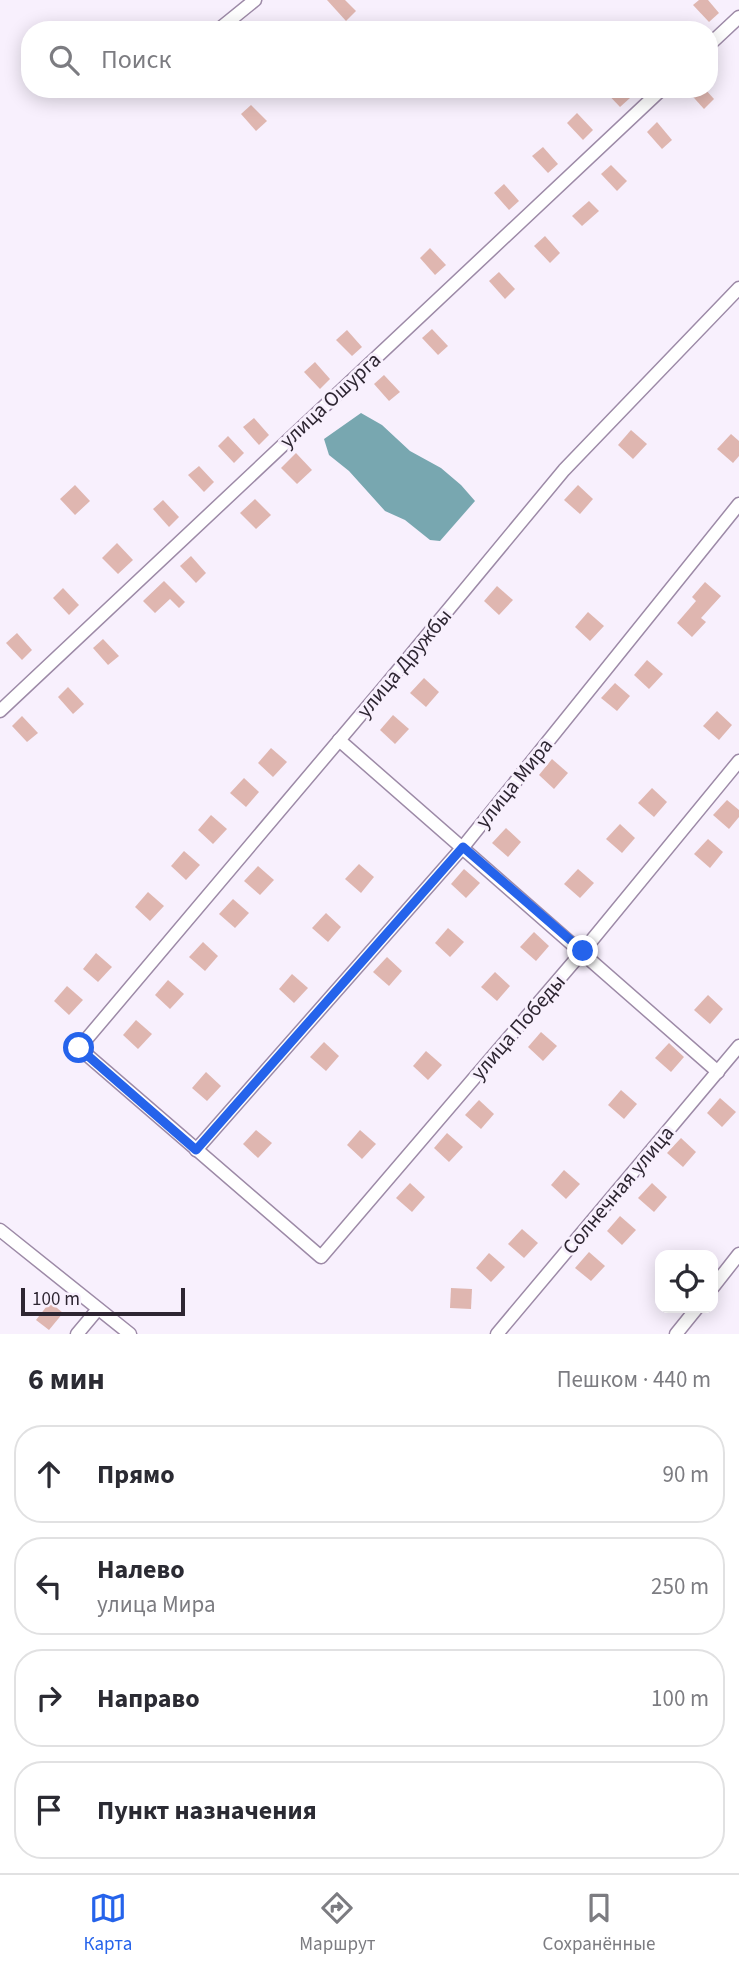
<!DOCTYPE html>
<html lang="ru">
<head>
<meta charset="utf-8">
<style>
  :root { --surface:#fff; --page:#f7f7f7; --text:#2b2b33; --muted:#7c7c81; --line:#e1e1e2; --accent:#2563eb }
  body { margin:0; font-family:"Source Sans 3",sans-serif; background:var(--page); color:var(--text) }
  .controls { position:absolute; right:21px; bottom:21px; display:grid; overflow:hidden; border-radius:14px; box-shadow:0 4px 18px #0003 }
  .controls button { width:63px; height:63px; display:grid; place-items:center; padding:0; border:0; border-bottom:2px solid var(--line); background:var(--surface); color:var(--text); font:35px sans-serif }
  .scale { position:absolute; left:21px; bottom:18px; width:164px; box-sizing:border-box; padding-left:7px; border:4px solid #2e2632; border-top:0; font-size:19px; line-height:24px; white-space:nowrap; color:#2e2632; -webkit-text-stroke:5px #f8f0fd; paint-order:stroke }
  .stop { position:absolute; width:21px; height:21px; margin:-16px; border:5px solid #2563eb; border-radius:50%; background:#fff }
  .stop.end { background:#2563eb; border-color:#fff; box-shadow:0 2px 7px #0008 }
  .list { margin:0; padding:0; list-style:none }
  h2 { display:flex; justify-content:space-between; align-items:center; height:91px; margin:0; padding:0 28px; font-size:30px }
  h2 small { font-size:23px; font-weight:400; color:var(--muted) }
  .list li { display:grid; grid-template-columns:46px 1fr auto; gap:21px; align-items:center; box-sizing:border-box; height:98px; margin:0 14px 14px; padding:0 14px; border:2px solid var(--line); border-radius:28px }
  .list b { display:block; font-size:26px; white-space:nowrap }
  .list p { margin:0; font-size:23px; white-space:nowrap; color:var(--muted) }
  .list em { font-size:23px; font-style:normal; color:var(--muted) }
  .icon { flex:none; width:38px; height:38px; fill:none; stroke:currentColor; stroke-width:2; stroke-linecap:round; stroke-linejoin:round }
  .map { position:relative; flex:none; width:739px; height:1334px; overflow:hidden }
  .search { position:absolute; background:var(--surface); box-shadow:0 4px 18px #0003; left:21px; right:21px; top:21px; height:77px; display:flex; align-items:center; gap:18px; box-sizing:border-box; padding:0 24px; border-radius:28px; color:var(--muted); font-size:26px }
  .sheet { height:539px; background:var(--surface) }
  nav { display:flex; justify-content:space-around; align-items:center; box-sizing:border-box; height:98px; border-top:2px solid var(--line); background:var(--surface); font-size:19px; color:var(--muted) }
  nav a { display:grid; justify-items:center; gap:4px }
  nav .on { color:var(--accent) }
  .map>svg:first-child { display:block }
  .water { fill:#78a7b0 }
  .building { fill:#dfb6b0 }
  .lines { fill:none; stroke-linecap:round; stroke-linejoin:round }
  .minor-casing { stroke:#9d8aa7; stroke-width:15 }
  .minor { stroke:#fff; stroke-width:12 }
  .route { stroke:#2563eb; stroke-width:9 }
  .labels { text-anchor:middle; stroke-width:6; stroke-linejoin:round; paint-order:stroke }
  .street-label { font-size:21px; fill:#2e2632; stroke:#f8f0fd }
</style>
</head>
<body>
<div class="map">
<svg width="739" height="1334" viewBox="0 0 739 1334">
  <rect width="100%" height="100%" fill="#f8f0fd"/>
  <polygon class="water" points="361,413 382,425 410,451 441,468 461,485 475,501 440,541 430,540 405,520 385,511 349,471 329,455 324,439"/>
  <g class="building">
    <polygon points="327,0 345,0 356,11 346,21"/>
    <polygon points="699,0 708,0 719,13 709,22 693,5"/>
    <polygon points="603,89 622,89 630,98 620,107"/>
    <polygon points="686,89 705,89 714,99 704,109"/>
    <polygon points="251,105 267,121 256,131 241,114"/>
    <polygon points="577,113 593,130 583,140 567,123"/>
    <polygon points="657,122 672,140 662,149 647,132"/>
    <polygon points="543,147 558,164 548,173 532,156"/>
    <polygon points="611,165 627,181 617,191 601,174"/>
    <polygon points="504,184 519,201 509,210 494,193"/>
    <polygon points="589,201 599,211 582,226 572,216"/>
    <polygon points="545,236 560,253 550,263 534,246"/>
    <polygon points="430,248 446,265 435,275 420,258"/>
    <polygon points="499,272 515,289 505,299 489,281"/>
    <polygon points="432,329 448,346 438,355 422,338"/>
    <polygon points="347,330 362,347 352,356 336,340"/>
    <polygon points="315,362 330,379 320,389 304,372"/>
    <polygon points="384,375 400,392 389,401 374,384"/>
    <polygon points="254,418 269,435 259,445 243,427"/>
    <polygon points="631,430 647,444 633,459 618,445"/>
    <polygon points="731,434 739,441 739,456 733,463 717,449"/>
    <polygon points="228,436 244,453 234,463 218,446"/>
    <polygon points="296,453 312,470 297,484 281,468"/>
    <polygon points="199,466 214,482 204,492 188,475"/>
    <polygon points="75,485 90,501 75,515 60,499"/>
    <polygon points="578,485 593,499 580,514 564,500"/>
    <polygon points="255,499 271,515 256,529 240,513"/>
    <polygon points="163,500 179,517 169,527 153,509"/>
    <polygon points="117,543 133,560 118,574 102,558"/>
    <polygon points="191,556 206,573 196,583 180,566"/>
    <polygon points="164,581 185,602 179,608 170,599 155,613 143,601"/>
    <polygon points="705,582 721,596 701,618 706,622 692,637 677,623 696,601 692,597"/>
    <polygon points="497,586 513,600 499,615 484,601"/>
    <polygon points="63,588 79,605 69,615 53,598"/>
    <polygon points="588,612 604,626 590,641 575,627"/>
    <polygon points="17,633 32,650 22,660 6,643"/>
    <polygon points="103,639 119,656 108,665 93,648"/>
    <polygon points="647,660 663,674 649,689 634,675"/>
    <polygon points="424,678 439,692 426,707 410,693"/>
    <polygon points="615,683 630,696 617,711 601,698"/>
    <polygon points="68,687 84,704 73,714 58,697"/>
    <polygon points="717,711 732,725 719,740 703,726"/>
    <polygon points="393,715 409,729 395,744 380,730"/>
    <polygon points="22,716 38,733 27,742 12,726"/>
    <polygon points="271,748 287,762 273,777 258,763"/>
    <polygon points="552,759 568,773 554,789 539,775"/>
    <polygon points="244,778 259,792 246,807 230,793"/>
    <polygon points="652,788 667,802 654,817 638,803"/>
    <polygon points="727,800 739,810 739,817 729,829 713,815"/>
    <polygon points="211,815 227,829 213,844 198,830"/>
    <polygon points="620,824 635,838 622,853 606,839"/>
    <polygon points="506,828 521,842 508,857 492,843"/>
    <polygon points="708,839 723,852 710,868 694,854"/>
    <polygon points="184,851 200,865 186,880 171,866"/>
    <polygon points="359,864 374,877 361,893 345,879"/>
    <polygon points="258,866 274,880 260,895 244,881"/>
    <polygon points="464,869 480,883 466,898 451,884"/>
    <polygon points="578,869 594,883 580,898 564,884"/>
    <polygon points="148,892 164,906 150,921 135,907"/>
    <polygon points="233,899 249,913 235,928 219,914"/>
    <polygon points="326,913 341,927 328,942 312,928"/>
    <polygon points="448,928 464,942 450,957 435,943"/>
    <polygon points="534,932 549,946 536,961 520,947"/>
    <polygon points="203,942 218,956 205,971 189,957"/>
    <polygon points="96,953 112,967 98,982 83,969"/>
    <polygon points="387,957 402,971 389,986 373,972"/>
    <polygon points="495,972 510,986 497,1001 481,987"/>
    <polygon points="292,974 308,988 294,1003 279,989"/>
    <polygon points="168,980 184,994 170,1009 155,995"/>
    <polygon points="67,986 83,1000 69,1015 54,1001"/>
    <polygon points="708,995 723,1009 710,1024 694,1010"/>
    <polygon points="136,1020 152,1034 138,1049 123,1035"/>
    <polygon points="541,1032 557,1046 543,1061 528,1047"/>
    <polygon points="324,1042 339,1056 326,1071 310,1057"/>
    <polygon points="669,1043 684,1057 671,1072 655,1058"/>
    <polygon points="426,1051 442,1065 428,1080 413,1066"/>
    <polygon points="206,1072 221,1086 207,1101 192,1088"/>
    <polygon points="621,1090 637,1104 624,1119 608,1105"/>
    <polygon points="720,1098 736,1112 722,1127 707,1113"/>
    <polygon points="479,1100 494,1114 481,1129 465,1115"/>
    <polygon points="256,1130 272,1143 258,1158 243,1144"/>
    <polygon points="360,1130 376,1144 362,1159 347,1145"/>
    <polygon points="447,1133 463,1147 449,1162 434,1148"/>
    <polygon points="681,1138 696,1152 683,1167 667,1153"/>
    <polygon points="564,1170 580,1184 566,1199 551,1185"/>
    <polygon points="410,1183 425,1197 412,1212 396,1198"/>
    <polygon points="652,1183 667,1197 654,1212 638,1198"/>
    <polygon points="620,1216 636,1230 622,1245 607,1231"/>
    <polygon points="522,1229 538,1243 524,1258 508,1244"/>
    <polygon points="589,1252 605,1266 591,1281 575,1268"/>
    <polygon points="489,1253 505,1267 491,1282 476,1268"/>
    <polygon points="451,1288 472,1289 471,1309 450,1308"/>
    <polygon points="50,1302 63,1313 49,1330 36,1320"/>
  </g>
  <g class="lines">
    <g class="minor-casing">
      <g id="minor">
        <polyline points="218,30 255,0"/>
        <polyline points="709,45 739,17"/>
        <polyline points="739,288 564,470 385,686 79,1048 321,1257 583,951 739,761"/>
        <polyline points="0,711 662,89"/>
        <polyline points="339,740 718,1072"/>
        <polyline points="196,1150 463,847 739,504"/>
        <polyline points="0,1230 130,1334"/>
        <polyline points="713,1287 739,1254"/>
        <polyline points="77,1334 98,1309"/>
        <polyline points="497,1334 739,1046"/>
        <polyline points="676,1334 697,1308"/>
      </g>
    </g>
    <use href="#minor" class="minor"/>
  </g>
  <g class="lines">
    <polyline class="route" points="79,1048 196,1150 463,847 583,951"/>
  </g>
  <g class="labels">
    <g class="street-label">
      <text transform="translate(330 400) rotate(-43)" y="7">улица Ошурга</text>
      <text transform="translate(404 663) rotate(-50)" y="7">улица Дружбы</text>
      <text transform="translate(514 783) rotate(-51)" y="7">улица Мира</text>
      <text transform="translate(518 1027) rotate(-49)" y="7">улица Победы</text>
      <text transform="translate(618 1190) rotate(-50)" y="7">Солнечная улица</text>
    </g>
  </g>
</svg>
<div class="controls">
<button><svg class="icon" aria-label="locate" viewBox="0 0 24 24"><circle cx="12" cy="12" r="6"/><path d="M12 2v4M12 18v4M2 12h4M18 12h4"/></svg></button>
</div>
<div class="scale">100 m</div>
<div class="stop" style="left:79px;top:1048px"></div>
<div class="stop end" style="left:583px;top:951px"></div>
<div class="search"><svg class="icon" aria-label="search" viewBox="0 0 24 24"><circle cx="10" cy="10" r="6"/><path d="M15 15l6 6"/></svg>Поиск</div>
</div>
<section class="sheet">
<h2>6 мин<small>Пешком · 440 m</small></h2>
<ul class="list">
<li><svg class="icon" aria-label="ahead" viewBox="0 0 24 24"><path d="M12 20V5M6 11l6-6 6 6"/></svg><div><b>Прямо</b></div><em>90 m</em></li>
<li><svg class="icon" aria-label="left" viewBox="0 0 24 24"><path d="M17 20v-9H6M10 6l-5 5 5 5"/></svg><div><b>Налево</b><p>улица Мира</p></div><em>250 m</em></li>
<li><svg class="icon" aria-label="right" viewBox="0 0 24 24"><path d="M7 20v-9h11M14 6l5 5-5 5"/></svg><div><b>Направо</b></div><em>100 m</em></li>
<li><svg class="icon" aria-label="arrive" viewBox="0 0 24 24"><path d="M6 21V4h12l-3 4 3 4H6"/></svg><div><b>Пункт назначения</b></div></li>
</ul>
</section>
<nav>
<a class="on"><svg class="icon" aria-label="map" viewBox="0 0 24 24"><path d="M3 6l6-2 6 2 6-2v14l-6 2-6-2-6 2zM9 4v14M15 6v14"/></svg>Карта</a>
<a><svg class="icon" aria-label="directions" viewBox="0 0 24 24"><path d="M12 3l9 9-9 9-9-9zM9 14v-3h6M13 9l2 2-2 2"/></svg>Маршрут</a>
<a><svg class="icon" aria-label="saved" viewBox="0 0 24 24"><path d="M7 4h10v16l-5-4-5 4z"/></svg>Сохранённые</a>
</nav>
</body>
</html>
